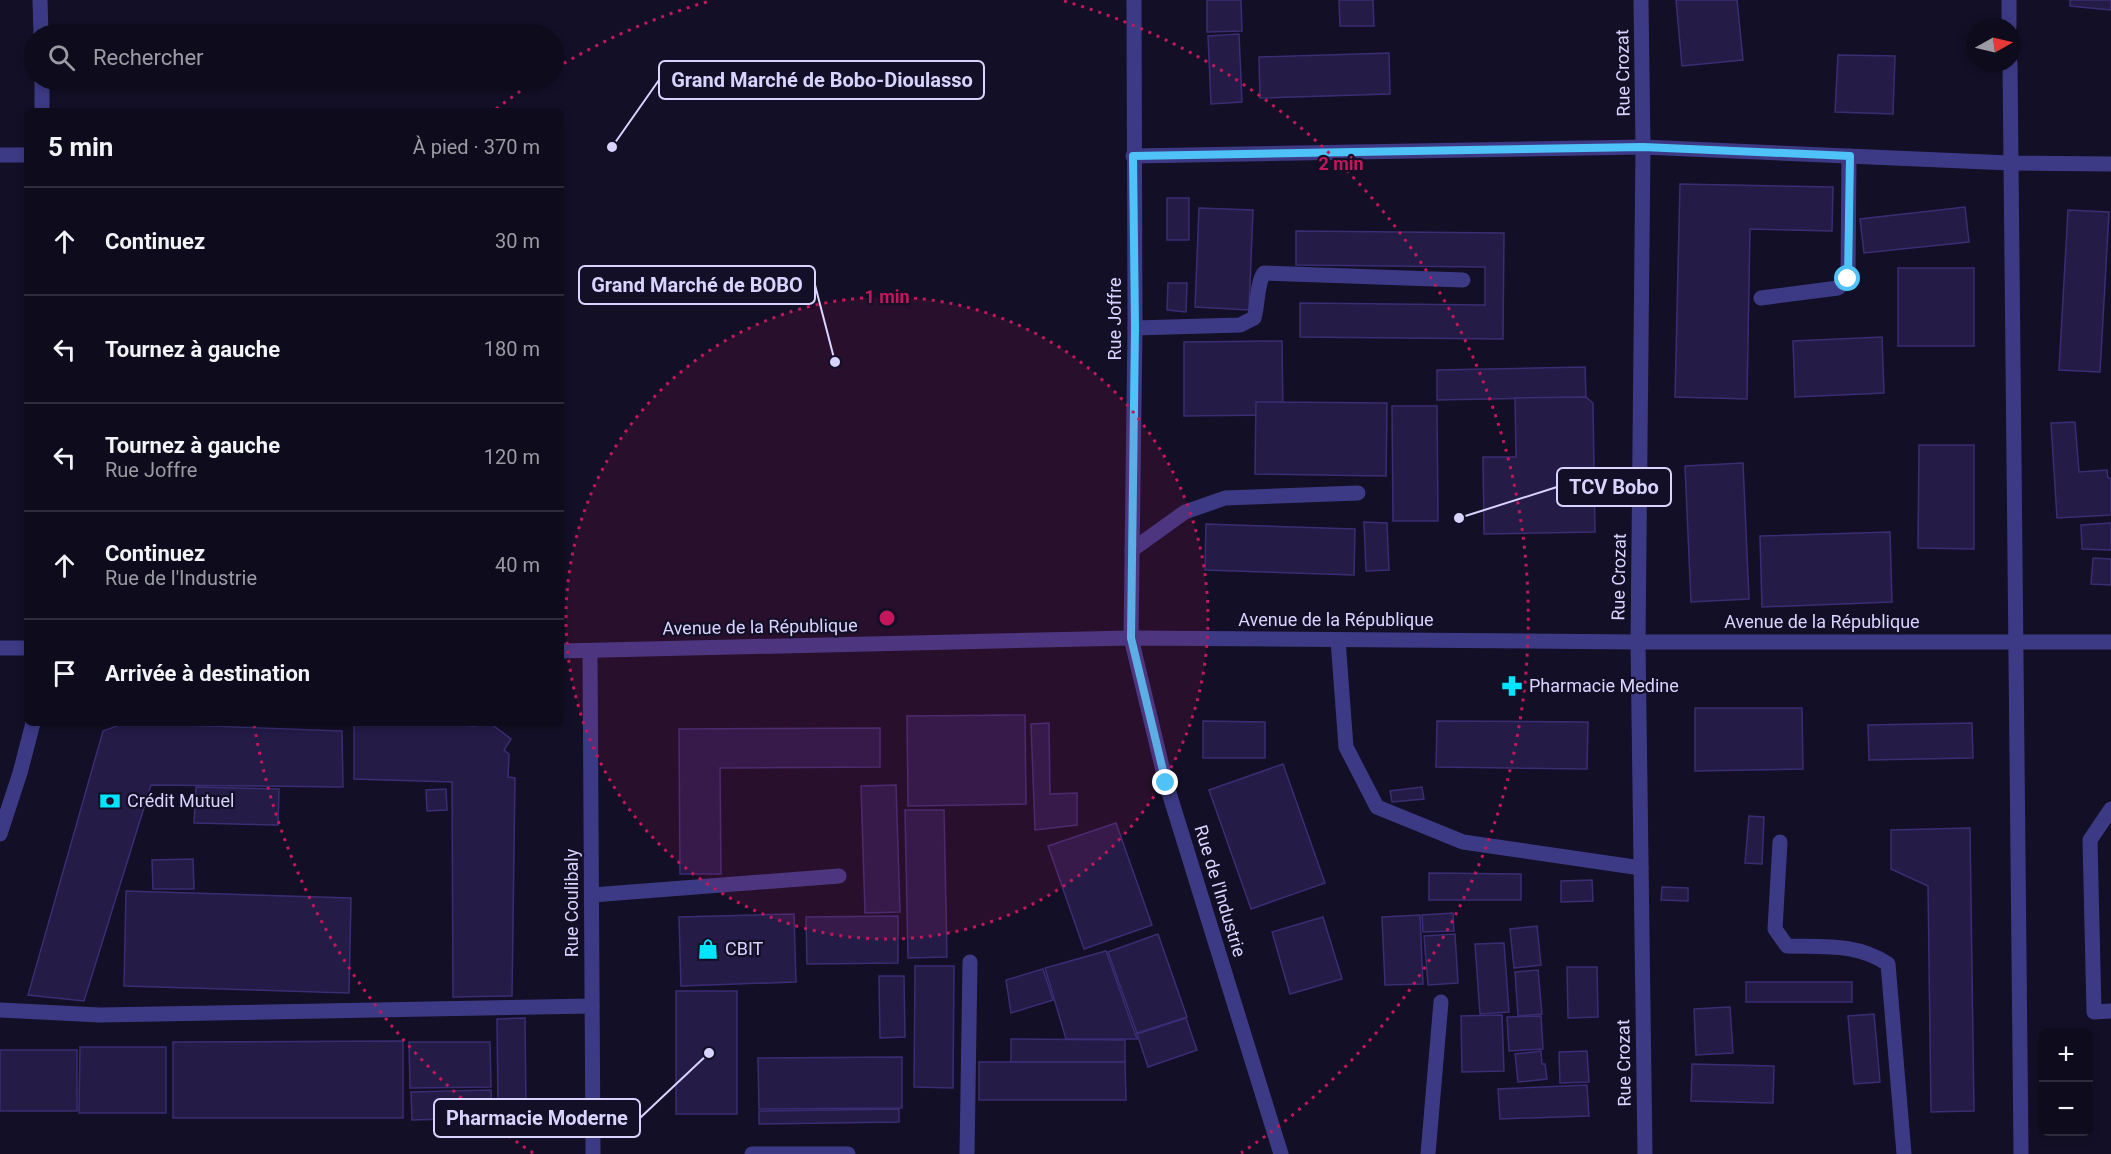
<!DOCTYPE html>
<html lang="fr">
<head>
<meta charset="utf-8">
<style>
  :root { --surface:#0e0b1c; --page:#1c1929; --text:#f1f3f6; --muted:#9b9ba3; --line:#2e2b3b }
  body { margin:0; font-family:Roboto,sans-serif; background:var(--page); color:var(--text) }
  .controls { position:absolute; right:18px; bottom:18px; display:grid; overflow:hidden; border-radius:9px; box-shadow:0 3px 9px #0003 }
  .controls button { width:54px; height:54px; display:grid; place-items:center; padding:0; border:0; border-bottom:2px solid var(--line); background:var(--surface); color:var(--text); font:30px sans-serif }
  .compass { position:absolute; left:1967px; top:18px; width:54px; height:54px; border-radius:50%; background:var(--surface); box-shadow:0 3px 9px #0003; rotate:82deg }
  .stop { position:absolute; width:18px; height:18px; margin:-14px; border:4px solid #4fc3f7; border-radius:50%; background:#fff }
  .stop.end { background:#4fc3f7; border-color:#fff; box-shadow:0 2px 6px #0008 }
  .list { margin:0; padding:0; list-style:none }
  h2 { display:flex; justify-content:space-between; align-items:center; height:78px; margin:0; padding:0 24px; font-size:26px }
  h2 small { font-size:20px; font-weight:400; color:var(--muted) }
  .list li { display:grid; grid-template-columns:39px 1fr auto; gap:18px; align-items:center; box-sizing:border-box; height:108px; padding:0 24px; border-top:2px solid var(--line) }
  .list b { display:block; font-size:22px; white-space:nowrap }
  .list p { margin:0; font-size:20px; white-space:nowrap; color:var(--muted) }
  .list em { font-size:20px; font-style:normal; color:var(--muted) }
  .icon { flex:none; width:33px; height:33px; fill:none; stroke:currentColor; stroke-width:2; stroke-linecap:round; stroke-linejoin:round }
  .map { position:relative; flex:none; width:2111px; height:1154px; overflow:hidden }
  .search { position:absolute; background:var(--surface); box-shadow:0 3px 9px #0003; left:24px; top:24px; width:540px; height:66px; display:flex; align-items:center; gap:15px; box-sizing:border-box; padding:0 21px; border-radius:33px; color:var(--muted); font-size:22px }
  .panel { position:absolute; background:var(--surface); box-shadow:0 3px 9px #0003; left:24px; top:108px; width:540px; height:618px; border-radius:9px }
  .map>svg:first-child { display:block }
  .building { fill:#241b47; stroke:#3b2d73; stroke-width:1.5 }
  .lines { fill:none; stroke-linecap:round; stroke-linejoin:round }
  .minor { stroke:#3d3a85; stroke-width:15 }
  .route { stroke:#4fc3f7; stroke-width:8 }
  .ring { fill:none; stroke:#c2185b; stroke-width:3; stroke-dasharray:3 6 }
  .labels { text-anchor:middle; stroke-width:4.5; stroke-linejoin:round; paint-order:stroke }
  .street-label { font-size:18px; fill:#d9d4ff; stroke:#130f26 }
  .poi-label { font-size:18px; fill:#d9d4ff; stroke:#130f26; text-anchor:start }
  .centre { fill:#c2185b; stroke:#130f26; stroke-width:3 }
  .ring-label { font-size:18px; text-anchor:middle; font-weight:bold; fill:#c2185b; stroke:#130f26; stroke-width:4.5; stroke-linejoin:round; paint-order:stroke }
  .leader { fill:none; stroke:#d9d4ff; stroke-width:2 }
  .callout-dot { fill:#d9d4ff; stroke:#130f26; stroke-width:2 }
  .callout { fill:#130f26; stroke:#d9d4ff; stroke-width:2 }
  .callout-label { font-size:20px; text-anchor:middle; font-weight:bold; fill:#d9d4ff }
</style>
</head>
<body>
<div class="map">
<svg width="2111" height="1154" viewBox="0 0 2111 1154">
  <rect width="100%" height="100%" fill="#130f26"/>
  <g class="building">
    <polygon points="1207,0 1241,0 1242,31 1207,32"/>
    <polygon points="1339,0 1373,0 1374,26 1340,26"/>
    <polygon points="1676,0 1737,0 1743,60 1682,66"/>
    <polygon points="2070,0 2111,0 2111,10 2070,6"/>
    <polygon points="1239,34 1242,102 1211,104 1208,36"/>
    <polygon points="1389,53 1390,94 1260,98 1259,57"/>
    <polygon points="1838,55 1895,56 1893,114 1835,112"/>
    <polygon points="1680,184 1833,187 1832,231 1750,229 1747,399 1675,397"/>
    <rect x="1167" y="198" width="22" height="42"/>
    <polygon points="1965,207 1969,242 1864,253 1860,219"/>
    <polygon points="1199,208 1253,210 1249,310 1195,307"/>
    <polygon points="2068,210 2109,212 2100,372 2059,370"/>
    <polygon points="1296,231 1504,233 1503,339 1300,337 1300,303 1485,305 1485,267 1296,265"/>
    <rect x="1898" y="268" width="76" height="78"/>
    <polygon points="1168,283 1187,283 1186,312 1167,310"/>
    <polygon points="1882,337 1884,393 1795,397 1793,341"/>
    <polygon points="1282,341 1283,415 1184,416 1184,342"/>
    <polygon points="1585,367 1586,397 1437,400 1437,370"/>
    <polygon points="1586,397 1593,403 1595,532 1484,534 1483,457 1516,457 1515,398"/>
    <polygon points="1256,402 1387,403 1386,476 1255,474"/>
    <polygon points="1392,406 1437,406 1438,521 1393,521"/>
    <polygon points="2075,422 2079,472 2107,470 2108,478 2111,478 2111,515 2057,518 2051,423"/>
    <polygon points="1919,445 1974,445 1974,549 1918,548"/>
    <polygon points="1743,463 1749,599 1691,602 1685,466"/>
    <polygon points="1364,522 1387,523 1389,570 1366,571"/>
    <polygon points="2111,523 2111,550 2082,549 2081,525"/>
    <polygon points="1206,524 1355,529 1354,575 1205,570"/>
    <polygon points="1890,532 1892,602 1762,607 1760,536"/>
    <polygon points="2093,558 2111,559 2111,585 2091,584"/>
    <polygon points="1695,708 1802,708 1803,769 1695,771"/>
    <polygon points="1025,715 1026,804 908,806 907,716"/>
    <polygon points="1203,721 1265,722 1265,758 1203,758"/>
    <polygon points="1437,721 1588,722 1587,769 1436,767"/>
    <polygon points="125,723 342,731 343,787 151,785 84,1001 28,995 103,731"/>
    <polygon points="354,723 457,723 457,725 476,726 477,723 490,723 511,739 504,750 509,754 508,777 515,778 512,996 453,997 452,782 354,779"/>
    <polygon points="1049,723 1050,794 1077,793 1077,825 1035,830 1031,724"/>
    <polygon points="1972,723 1973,758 1869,760 1868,725"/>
    <polygon points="880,728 880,767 720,768 721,874 680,874 679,729"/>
    <polygon points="1283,764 1325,883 1251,909 1209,790"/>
    <polygon points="896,785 900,912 865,913 861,786"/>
    <polygon points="196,787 279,789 278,825 194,823"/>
    <polygon points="1422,787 1424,799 1392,802 1390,791"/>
    <polygon points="446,789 447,810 427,811 426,790"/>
    <polygon points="905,810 944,810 947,957 908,958"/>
    <polygon points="1749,816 1764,817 1762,864 1745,863"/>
    <polygon points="1116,823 1152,925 1084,949 1048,846"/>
    <polygon points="1970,828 1974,1111 1931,1112 1928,886 1891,869 1891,830"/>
    <polygon points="193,859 194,889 153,889 152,860"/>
    <polygon points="1429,873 1521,874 1521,900 1429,900"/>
    <polygon points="1592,880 1593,901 1561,902 1561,881"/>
    <polygon points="1662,887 1688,888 1688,901 1661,900"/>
    <polygon points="126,891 351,898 349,993 124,986"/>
    <polygon points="1453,913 1454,931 1423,932 1422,915"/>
    <polygon points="794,914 796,982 681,986 679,917"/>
    <polygon points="1420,915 1423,984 1385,985 1382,917"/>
    <polygon points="898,916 898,963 807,964 806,917"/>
    <polygon points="1323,917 1342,979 1290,994 1272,932"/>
    <polygon points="1537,926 1541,965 1514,968 1510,929"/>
    <polygon points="1158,934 1187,1017 1137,1033 1108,952"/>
    <polygon points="1455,934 1458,983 1428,985 1424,936"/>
    <polygon points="1504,943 1509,1012 1480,1014 1475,944"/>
    <polygon points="1106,951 1137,1039 1066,1039 1045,968"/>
    <polygon points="915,966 954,966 953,1088 914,1087"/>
    <polygon points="1567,967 1597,967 1598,1017 1568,1018"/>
    <polygon points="1043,969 1053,1000 1011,1013 1006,980"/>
    <polygon points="1538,970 1542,1014 1518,1016 1515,972"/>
    <polygon points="879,976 904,976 905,1037 880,1038"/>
    <rect x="1746" y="982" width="106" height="20"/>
    <rect x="676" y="991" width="61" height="123"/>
    <polygon points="1730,1007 1733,1053 1696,1055 1694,1009"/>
    <polygon points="1874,1014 1880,1082 1854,1084 1848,1016"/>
    <polygon points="1502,1015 1504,1071 1462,1072 1461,1016"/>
    <polygon points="1541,1016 1543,1049 1509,1051 1507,1017"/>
    <polygon points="525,1018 526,1108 498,1108 497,1019"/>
    <polygon points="1186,1018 1197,1050 1148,1067 1137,1034"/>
    <polygon points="1011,1039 1125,1040 1125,1062 1011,1062"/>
    <polygon points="403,1041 403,1118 173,1118 173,1042"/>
    <polygon points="409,1042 490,1042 491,1087 410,1088"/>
    <polygon points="80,1047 166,1047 166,1113 79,1113"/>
    <rect x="0" y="1050" width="77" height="61"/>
    <polygon points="1541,1051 1542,1064 1545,1064 1547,1079 1518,1082 1515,1054"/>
    <polygon points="1587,1051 1589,1082 1560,1083 1559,1052"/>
    <polygon points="902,1057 902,1108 759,1109 758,1058"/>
    <polygon points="979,1062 1125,1062 1126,1100 979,1100"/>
    <polygon points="1692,1064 1774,1066 1773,1103 1691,1101"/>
    <polygon points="1587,1085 1589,1116 1500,1119 1498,1089"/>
    <polygon points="491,1090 492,1118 412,1120 411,1092"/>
    <polygon points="899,1109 899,1122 759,1124 759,1111"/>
  </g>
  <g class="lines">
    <g class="minor">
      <polyline points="40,0 41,34"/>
      <polyline points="1134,0 1135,328 1131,638 1166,783 1281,1154"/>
      <polyline points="1641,0 1643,147 1638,642 1645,1154"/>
      <polyline points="2009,0 2009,27"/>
      <polyline points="2010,63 2021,1154"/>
      <polyline points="42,80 42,111"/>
      <polyline points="0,155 27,155"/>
      <polyline points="1133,156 1643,147 2010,163 2111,164"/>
      <polyline points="1761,298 1838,288 1848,279 1849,156"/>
      <path d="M1135,328L1240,325L1254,318C1258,305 1257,282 1264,273L1463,280"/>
      <polyline points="1132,550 1185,512 1225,498 1358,493"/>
      <polyline points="1338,640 1346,747 1377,807 1463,842 1641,868"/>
      <polyline points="0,648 27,648"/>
      <polyline points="561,651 1131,638 1638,642 2111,642"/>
      <polyline points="590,651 593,1154"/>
      <polyline points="2111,809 2090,840 2094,1012 2111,1011"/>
      <polyline points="0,834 20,773 33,723"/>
      <path d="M1780,842L1775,929L1787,946C1824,947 1857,943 1888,964L1904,1154"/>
      <polyline points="592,895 839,876"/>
      <polyline points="0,1010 100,1015 592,1006"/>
      <polyline points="752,1154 848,1154"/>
      <polyline points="967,1154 970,962"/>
      <polyline points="1428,1154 1441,1002"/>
    </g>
  </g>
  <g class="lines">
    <polyline class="route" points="1166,783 1131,638 1135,328 1133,156 1643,147 1850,156 1848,279"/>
  </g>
  <circle cx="887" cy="618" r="321" fill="#c2185b" fill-opacity=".12"/>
  <g class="ring">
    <circle cx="887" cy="618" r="321"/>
    <path d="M533 1153A642 642 0 0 1 254 724M496 109A642 642 0 0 1 537 80M556 68A642 642 0 0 1 710 1M1064 1A642 642 0 0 1 1241 1153"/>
  </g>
  <defs>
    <g id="pharmacy-bare" transform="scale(1.62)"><path d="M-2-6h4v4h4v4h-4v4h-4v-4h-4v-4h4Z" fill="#00e5ff" stroke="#130f26" stroke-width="2.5" paint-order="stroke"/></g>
    <g id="bank-bare" transform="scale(1.62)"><path d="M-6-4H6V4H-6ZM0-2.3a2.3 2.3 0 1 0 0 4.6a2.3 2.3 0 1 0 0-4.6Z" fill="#00e5ff" stroke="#130f26" stroke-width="2.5" paint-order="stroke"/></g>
    <g id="shop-bare" transform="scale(1.62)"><path d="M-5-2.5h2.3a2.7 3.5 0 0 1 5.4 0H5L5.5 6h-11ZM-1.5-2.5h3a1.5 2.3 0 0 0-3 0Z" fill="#00e5ff" stroke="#130f26" stroke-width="2.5" paint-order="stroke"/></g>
  </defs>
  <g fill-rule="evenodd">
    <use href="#pharmacy-bare" x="1512" y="686"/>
    <use href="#bank-bare" x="110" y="801"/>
    <use href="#shop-bare" x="708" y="949"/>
  </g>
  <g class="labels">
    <g class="street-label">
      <text transform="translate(1623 73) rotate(-91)" y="6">Rue Crozat</text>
      <text transform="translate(1115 319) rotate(-90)" y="6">Rue Joffre</text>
      <text transform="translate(1619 577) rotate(-89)" y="6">Rue Crozat</text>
      <text x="1336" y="626">Avenue de la République</text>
      <text x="1822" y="628">Avenue de la République</text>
      <text transform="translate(760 627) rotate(-1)" y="6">Avenue de la République</text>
      <text transform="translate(1220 891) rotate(73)" y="6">Rue de l'Industrie</text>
      <text transform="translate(572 903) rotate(-90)" y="6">Rue Coulibaly</text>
      <text transform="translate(1624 1063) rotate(-91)" y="6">Rue Crozat</text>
    </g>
    <g class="poi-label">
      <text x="1529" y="692">Pharmacie Medine</text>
      <text x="127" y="807">Crédit Mutuel</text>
      <text x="725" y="955">CBIT</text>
    </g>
  </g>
  <circle cx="887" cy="618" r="9" class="centre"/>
  <g class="ring-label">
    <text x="1341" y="170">2 min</text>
    <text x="887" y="303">1 min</text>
  </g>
  <path class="leader" d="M612 147L659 80M835 362L815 285M1459 518L1557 487M709 1053L640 1118"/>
  <g class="callout-dot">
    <circle cx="612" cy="147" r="6"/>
    <circle cx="835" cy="362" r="6"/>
    <circle cx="1459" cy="518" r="6"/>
    <circle cx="709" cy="1053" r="6"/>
  </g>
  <g class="callout">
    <rect x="659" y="61" width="325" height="38" rx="6"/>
    <rect x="579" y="266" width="236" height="38" rx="6"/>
    <rect x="1557" y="468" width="114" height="38" rx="6"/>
    <rect x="434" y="1099" width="206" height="38" rx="6"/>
  </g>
  <g class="callout-label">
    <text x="822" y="87">Grand Marché de Bobo-Dioulasso</text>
    <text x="697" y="292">Grand Marché de BOBO</text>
    <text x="1614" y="494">TCV Bobo</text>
    <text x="537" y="1125">Pharmacie Moderne</text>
  </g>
</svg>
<div class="controls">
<button>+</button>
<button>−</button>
</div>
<svg class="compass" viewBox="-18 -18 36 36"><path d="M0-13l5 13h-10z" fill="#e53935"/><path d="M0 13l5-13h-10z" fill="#9b9ba3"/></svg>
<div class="stop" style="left:1848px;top:279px"></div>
<div class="stop end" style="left:1166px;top:783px"></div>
<div class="search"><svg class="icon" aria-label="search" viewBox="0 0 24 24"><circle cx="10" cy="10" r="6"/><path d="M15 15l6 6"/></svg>Rechercher</div>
<section class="panel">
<h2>5 min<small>À pied · 370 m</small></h2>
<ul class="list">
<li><svg class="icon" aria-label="ahead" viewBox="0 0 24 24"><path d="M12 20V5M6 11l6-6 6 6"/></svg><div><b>Continuez</b></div><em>30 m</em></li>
<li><svg class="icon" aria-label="left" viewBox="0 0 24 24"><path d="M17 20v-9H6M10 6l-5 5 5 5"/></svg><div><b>Tournez à gauche</b></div><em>180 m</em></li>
<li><svg class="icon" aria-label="left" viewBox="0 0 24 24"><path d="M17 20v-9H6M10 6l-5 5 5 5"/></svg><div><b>Tournez à gauche</b><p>Rue Joffre</p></div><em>120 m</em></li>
<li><svg class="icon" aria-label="ahead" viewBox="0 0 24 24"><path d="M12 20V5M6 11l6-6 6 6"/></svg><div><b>Continuez</b><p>Rue de l'Industrie</p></div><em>40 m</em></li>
<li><svg class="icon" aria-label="arrive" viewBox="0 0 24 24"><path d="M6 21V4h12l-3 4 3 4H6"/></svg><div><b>Arrivée à destination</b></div></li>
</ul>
</section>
</div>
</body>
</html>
